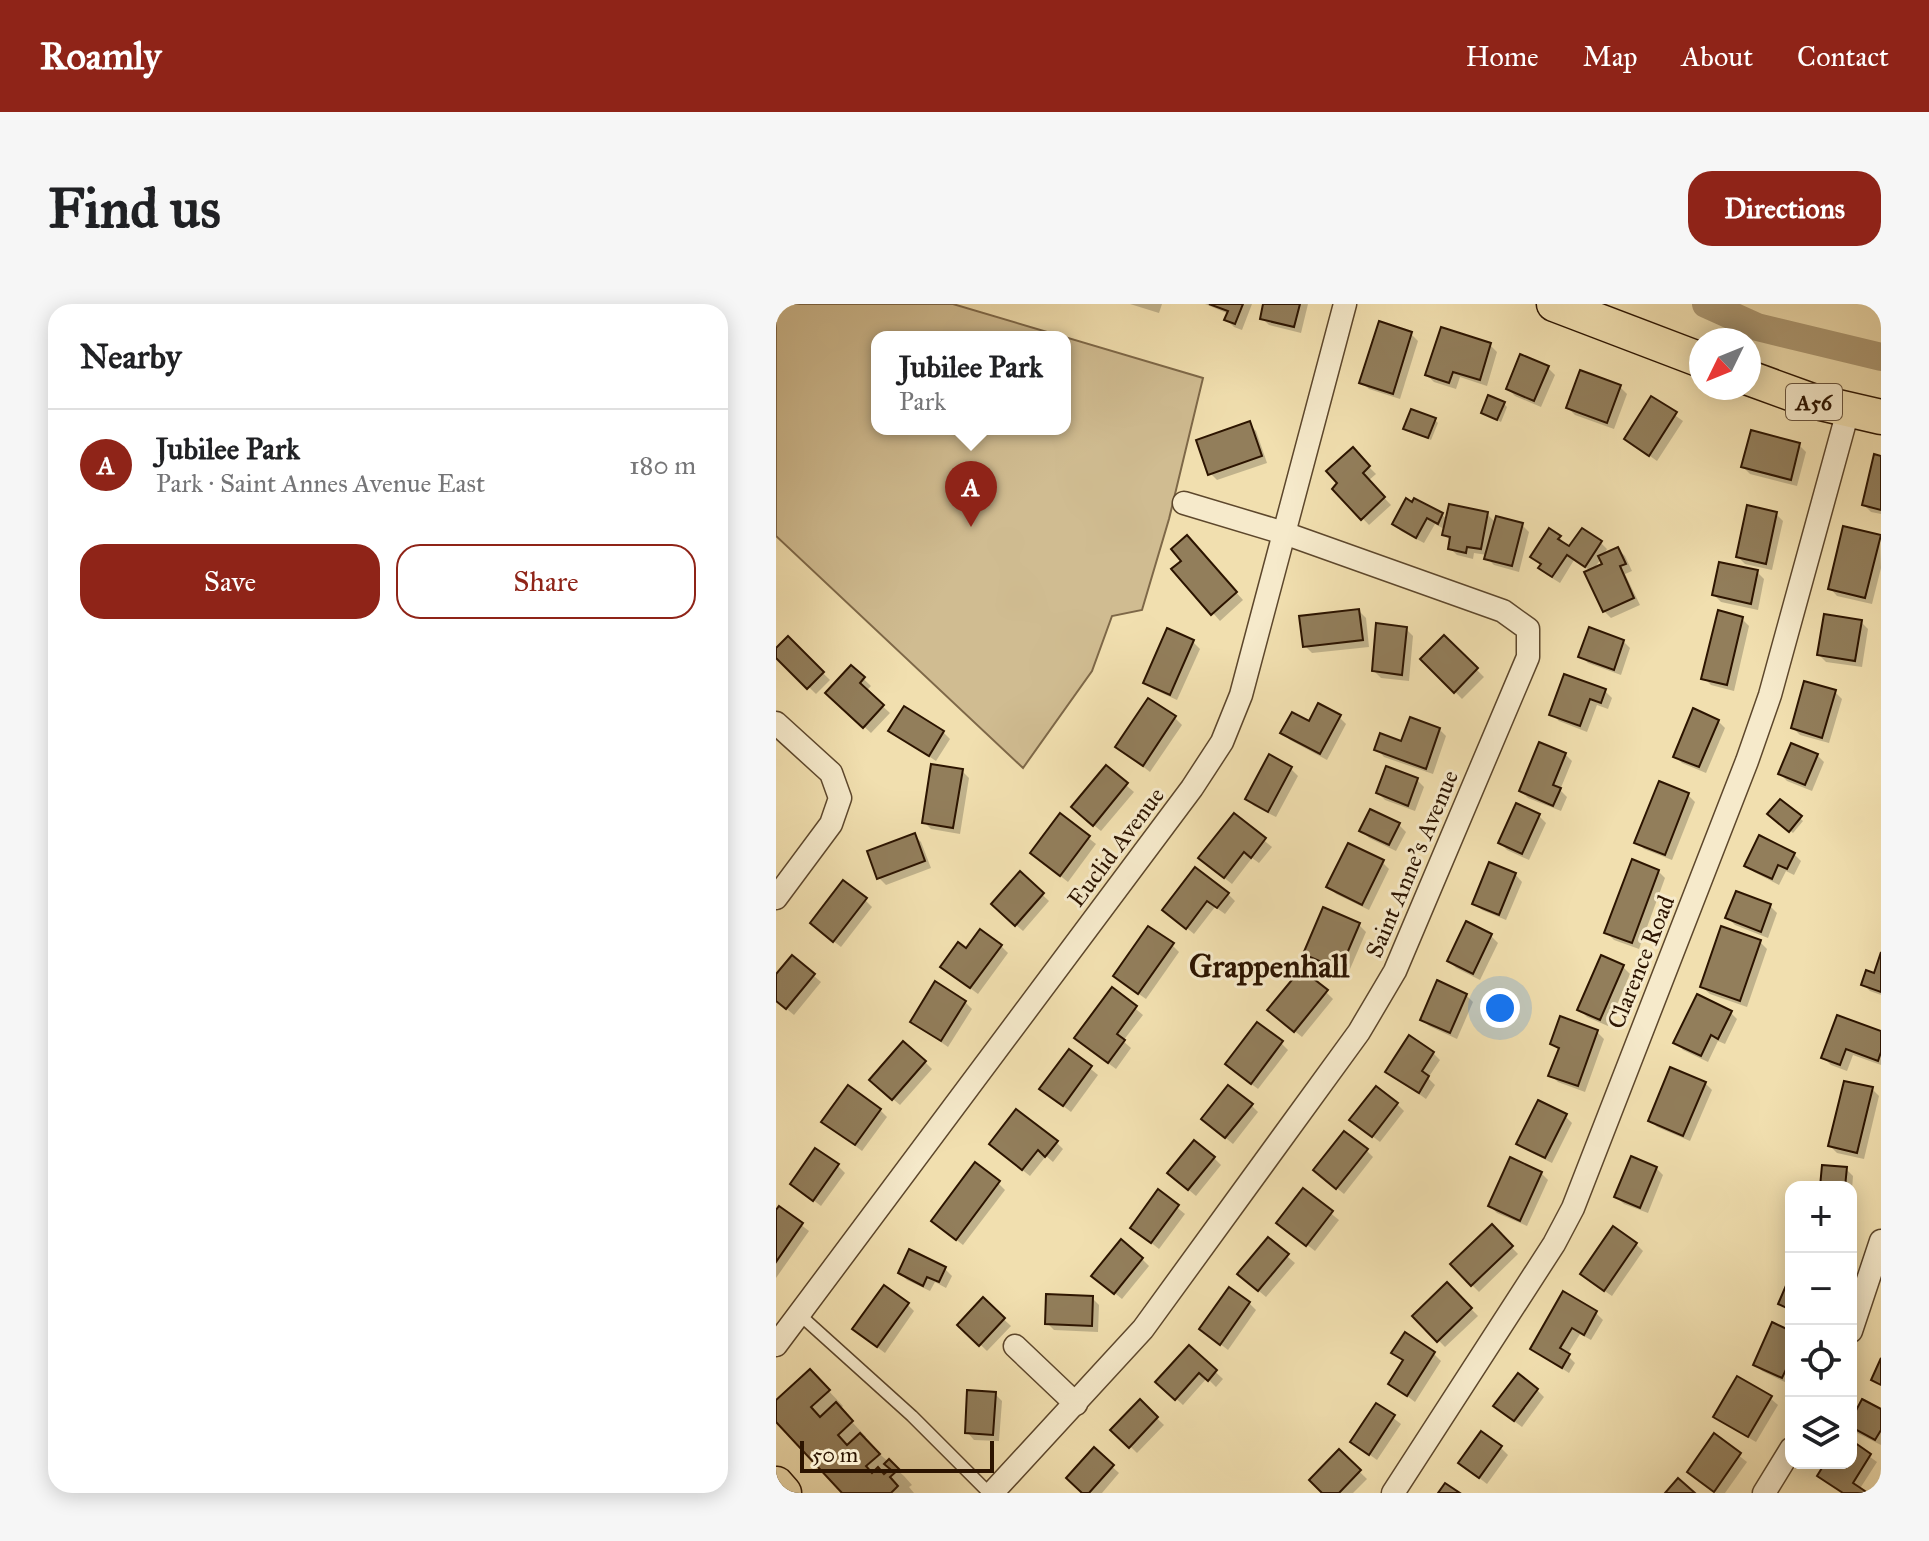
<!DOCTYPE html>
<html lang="en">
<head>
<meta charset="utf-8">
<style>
  :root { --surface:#fff; --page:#f6f6f6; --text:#202124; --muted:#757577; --line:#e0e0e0; --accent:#8f2418 }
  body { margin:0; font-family:"IM FELL Great Primer",serif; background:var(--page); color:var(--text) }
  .controls { position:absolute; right:24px; bottom:24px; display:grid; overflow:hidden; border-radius:16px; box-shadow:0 4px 20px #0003 }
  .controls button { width:72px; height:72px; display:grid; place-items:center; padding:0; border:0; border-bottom:2px solid var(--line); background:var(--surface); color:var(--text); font:40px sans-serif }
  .compass { position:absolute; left:913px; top:24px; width:72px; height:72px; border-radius:50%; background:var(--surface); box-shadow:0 4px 20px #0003; rotate:227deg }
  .scale { position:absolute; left:24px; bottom:20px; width:194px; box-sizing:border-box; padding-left:8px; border:4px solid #2c1400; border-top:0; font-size:22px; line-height:28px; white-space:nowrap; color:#2c1400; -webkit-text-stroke:6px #f6eacb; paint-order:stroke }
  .you { position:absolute; left:724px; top:704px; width:28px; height:28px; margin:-20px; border:6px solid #fff; border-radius:50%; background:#1a73e8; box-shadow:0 0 0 12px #1a73e833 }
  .badge { display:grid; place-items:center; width:52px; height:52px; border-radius:50%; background:var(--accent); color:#fff; font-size:26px; font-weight:700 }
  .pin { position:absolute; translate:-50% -66px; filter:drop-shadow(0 2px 4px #0008) }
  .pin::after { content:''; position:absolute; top:42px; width:28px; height:24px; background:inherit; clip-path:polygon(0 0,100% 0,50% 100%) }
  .popup { position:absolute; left:95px; top:27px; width:200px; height:104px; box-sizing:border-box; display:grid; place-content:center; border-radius:16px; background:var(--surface); filter:drop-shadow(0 2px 6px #0005); font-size:26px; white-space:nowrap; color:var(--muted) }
  .popup b { font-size:30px; color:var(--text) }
  .popup::after { content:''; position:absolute; left:50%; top:100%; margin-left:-16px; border:16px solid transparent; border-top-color:var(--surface) }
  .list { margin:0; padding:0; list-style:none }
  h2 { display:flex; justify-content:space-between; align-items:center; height:104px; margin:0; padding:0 32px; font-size:34px }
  h2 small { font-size:26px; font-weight:400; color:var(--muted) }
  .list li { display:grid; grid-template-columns:52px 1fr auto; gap:24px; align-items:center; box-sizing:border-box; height:112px; padding:0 32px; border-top:2px solid var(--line) }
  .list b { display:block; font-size:30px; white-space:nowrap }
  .list p { margin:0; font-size:26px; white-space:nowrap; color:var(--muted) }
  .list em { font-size:26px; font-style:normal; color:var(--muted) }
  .actions { display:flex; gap:16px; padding:24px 32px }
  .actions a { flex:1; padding:18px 0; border:2px solid var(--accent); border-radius:24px; text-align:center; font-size:28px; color:var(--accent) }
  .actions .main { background:var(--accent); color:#fff }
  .icon { flex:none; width:44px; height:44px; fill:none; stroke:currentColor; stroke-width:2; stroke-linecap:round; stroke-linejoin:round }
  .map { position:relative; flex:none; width:1105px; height:1189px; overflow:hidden; border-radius:24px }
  header { display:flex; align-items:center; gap:48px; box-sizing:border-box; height:112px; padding:0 40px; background:var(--accent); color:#fff }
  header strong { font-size:38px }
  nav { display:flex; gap:44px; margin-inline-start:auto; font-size:28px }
  .intro { display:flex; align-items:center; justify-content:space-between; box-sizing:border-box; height:192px; padding:0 48px }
  h1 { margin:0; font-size:56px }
  .button { padding:20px 36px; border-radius:24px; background:var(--accent); color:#fff; font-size:28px; font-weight:700 }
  main { display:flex; gap:48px; padding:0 48px }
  aside { flex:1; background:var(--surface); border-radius:24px; box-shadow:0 4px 20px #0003 }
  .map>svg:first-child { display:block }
  .green { fill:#d0bc91; stroke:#7e6848; stroke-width:2 }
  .shadow { fill:#0003; fill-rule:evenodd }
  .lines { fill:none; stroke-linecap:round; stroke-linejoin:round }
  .canal { stroke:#ae9a74; stroke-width:28 }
  .building { fill:#927e5b; stroke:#2c1400; stroke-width:2 }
  .service-casing { stroke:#5d472c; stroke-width:14 }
  .minor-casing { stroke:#5d472c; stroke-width:25 }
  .primary-casing { stroke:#2c1400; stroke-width:37 }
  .trunk-casing { stroke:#2c1400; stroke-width:39 }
  .service { stroke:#f6eacb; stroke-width:11 }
  .minor { stroke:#f6eacb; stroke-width:22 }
  .primary { stroke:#f1dfaf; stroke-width:34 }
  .trunk { stroke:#f1dfaf; stroke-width:36 }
  .labels { text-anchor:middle; stroke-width:6; stroke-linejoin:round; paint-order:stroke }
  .shield { fill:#f6eacb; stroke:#69543d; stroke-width:2 }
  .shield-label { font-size:22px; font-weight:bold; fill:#2c1400 }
  .street-label { font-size:24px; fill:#2c1400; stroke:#f6eacb }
  .district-label { font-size:32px; font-weight:bold; fill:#2c1400; stroke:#f6eacb }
</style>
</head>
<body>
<header>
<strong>Roamly</strong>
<nav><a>Home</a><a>Map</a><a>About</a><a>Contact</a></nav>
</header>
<div class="intro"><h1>Find us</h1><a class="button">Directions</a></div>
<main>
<aside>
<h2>Nearby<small></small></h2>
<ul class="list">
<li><span class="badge">A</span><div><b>Jubilee Park</b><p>Park · Saint Annes Avenue East</p></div><em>180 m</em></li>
</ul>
<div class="actions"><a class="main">Save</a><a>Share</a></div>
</aside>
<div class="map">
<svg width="1105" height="1189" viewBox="0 0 1105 1189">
  <rect width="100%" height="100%" fill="#f1dfaf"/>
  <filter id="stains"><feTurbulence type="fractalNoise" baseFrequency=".0025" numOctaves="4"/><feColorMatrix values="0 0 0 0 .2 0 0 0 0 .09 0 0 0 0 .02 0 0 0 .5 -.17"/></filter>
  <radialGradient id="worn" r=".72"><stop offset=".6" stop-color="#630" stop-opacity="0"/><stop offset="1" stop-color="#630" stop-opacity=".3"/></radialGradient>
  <polygon class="green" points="0,0 177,0 288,33 101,33 101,125 289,125 289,33 427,74 393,215 366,306 336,312 316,367 247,464 0,232"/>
  <g class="shadow">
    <polygon points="354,0 386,0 383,9"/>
    <polygon points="429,0 476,0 466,26 458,23 451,16 453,10"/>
    <polygon points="489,0 532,0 525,29 493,21 486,14"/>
    <polygon points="635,30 642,37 624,95 593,85 585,78"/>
    <polygon points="714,41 721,48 711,82 684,73 680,85 658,78 651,71"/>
    <polygon points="772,64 779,71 765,103 739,92 732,85"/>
    <polygon points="844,83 851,90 838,125 799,111 792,104"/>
    <polygon points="876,95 907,117 881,157 850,135"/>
    <polygon points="728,100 731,103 725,118 707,109"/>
    <polygon points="659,116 662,119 655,136 630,125"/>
    <polygon points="473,120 480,127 491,159 441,176 434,169"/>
    <polygon points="1023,141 1030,148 1021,182 974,170 967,163"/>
    <polygon points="576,146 600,170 592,177 615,201 593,221 559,185 564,179"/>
    <polygon points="1105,154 1105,210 1095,208 1088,201"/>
    <polygon points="711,210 720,219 746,221 753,228 743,268 718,261 711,254 711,251 698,249 697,255 681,251 674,244 675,237 669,231 670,226 659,220 648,239 625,227 618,220 666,211 672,216"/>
    <polygon points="1000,210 1007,217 996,266 969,260 962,253"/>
    <path d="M783,233L794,245L824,238L831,245L827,252L842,245L849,252L856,267L849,270L864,301L835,314L828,307L815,267L798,256L784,279L771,271L764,264L766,261L757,252ZM825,255L828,261L817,266Z"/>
    <polygon points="1104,233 1105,264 1096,300 1061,292 1054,284"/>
    <polygon points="418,241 467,296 444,317 398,265 408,257"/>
    <polygon points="981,268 988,275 982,306 945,298 938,291"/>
    <polygon points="583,307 590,314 593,343 536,349 529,342"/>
    <polygon points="966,315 973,322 958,387 935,381 928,374"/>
    <polygon points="1085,318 1092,325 1086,363 1050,358 1043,351"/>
    <polygon points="630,325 637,332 633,377 605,374 598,367"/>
    <polygon points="668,333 708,373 686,395 647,355"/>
    <polygon points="12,335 54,376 40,390 0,351 0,347"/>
    <polygon points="847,337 854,344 845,371 812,359 805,352"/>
    <polygon points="417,338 424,345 401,396 377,385 370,378"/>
    <polygon points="75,363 95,382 90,387 114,409 95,429 52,389"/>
    <polygon points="829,387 836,394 832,405 821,401 811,428 783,417 776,410"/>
    <polygon points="1059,388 1066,395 1053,439 1024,431 1017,424"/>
    <polygon points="563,413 570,420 551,456 514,436 507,429"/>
    <polygon points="399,414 406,421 374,468 342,443"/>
    <polygon points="942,417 949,424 930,469 906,459 899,452"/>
    <polygon points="663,425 670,432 657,470 608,453 601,445 626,440"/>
    <polygon points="115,427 167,428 174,435 160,457"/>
    <polygon points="789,450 796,457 784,486 791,493 785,507 752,494 745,487"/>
    <polygon points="1041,451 1048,458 1036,487 1011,477 1004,470"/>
    <polygon points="330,464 358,488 325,527 304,510"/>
    <polygon points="515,465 522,472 500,513 478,502 471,495"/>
    <polygon points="611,465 641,476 648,483 639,507 609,496 602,489"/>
    <polygon points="186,467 193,474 184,530 155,525 148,518"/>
    <polygon points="912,491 919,498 896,556 868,545 861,538"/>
    <polygon points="1004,497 1027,517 1017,529 993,510"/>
    <polygon points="285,512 320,540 292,578 264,556"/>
    <polygon points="458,512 496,543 483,559 476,554 456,580 432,561"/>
    <polygon points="763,512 770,519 753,556 731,546 724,539"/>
    <polygon points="623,521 630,528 620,547 593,534 586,527"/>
    <polygon points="138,531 145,538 155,564 110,581 103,574"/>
    <polygon points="1018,550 1025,557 1018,571 1010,567 1003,581 978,568 971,561"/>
    <polygon points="606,558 613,565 593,606 560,590 553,583"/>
    <polygon points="882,567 889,574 863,645 838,636 831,629"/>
    <polygon points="244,570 273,597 247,627 224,607"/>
    <polygon points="739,570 746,578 730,616 706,606 699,599"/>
    <polygon points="452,590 459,597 449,610 439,603 418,630 389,606"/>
    <polygon points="89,596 96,603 65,643 43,626"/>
    <polygon points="994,602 1001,609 992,634 959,621 952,614"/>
    <polygon points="583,621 590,628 571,672 536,657 529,650"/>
    <polygon points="715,632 722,639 704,676 680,664 673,657"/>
    <polygon points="984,638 991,645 971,703 934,690 926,683"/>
    <polygon points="396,641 403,648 370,695 347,679"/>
    <polygon points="225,642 232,649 202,690 174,669 190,647"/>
    <polygon points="1105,654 1105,691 1094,687 1087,680 1099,672"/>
    <polygon points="847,663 854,670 832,722 811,713 804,706"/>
    <polygon points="38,672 45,678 18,711 0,696 0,673"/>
    <polygon points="337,686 367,711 347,737 355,744 340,765 308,741"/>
    <polygon points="550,688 557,695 526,733 501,713"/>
    <polygon points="690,691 697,698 681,735 653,722 646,715"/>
    <polygon points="189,698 196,705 172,743 136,718"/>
    <polygon points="954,708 961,715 949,740 942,737 932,758 907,746 900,738"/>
    <polygon points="821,728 828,735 809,788 782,778 775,771 784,747 776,740"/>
    <polygon points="1105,729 1105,761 1077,751 1071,767 1055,761 1048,754"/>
    <polygon points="505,739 512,746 482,785 458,767"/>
    <polygon points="293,747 322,771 295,808 273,791"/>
    <polygon points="657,749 664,756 652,774 659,781 650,795 612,768"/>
    <polygon points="149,758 156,765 124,801 103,783"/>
    <polygon points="929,779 936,786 914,837 881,823 874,816"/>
    <polygon points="1096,785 1103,792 1088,855 1061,849 1054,842"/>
    <polygon points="621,800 628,807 604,838 583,822"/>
    <polygon points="475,801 482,808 457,840 435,822"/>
    <polygon points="104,806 111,813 86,847 48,818"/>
    <polygon points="789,812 796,819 776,859 750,846 743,839"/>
    <polygon points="280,838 287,845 277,858 270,852 254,872 222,847"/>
    <polygon points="590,846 597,853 568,890 547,873"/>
    <polygon points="438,854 445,861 420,892 401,876"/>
    <polygon points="62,862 69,869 45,902 16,880"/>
    <polygon points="880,864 887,871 872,909 848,900 840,893"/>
    <polygon points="1070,865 1077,872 1075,899 1075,883 1046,883"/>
    <polygon points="765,869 772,876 751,922 721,909 714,902"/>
    <polygon points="222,879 229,886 187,941 164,923"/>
    <polygon points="527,887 563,916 539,947 507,922"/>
    <polygon points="382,888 409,910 383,945 364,930"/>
    <polygon points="4,905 33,927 0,974 0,910"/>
    <polygon points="716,923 742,950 703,988 676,961"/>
    <polygon points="492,936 519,959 490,993 471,977"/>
    <polygon points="860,940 867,947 836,992 814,977"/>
    <polygon points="366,955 373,962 346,995 325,978"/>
    <polygon points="169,965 176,972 170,984 159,978 154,987 131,976 124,969"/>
    <polygon points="671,980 702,1012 669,1043 639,1012"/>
    <polygon points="788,990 820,1009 827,1016 815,1036 804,1030 791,1051 799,1059 793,1069 756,1045"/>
    <polygon points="316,994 323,1001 322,1028 278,1026 271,1019"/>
    <polygon points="207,996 235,1022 211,1047 184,1021"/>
    <polygon points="473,999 480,1006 452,1046 425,1025"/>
    <polygon points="131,1000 138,1007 109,1049 86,1032"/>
    <polygon points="1015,1030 1015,1076 1013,1080 986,1067 979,1060"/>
    <polygon points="413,1043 447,1075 440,1083 431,1074 407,1101 382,1078"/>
    <polygon points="618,1049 658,1050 665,1057 639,1098 614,1079 628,1058"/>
    <polygon points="48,1082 67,1102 64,1105 90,1133 87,1135 128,1172 136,1181 133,1183 138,1189 69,1189 0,1115 0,1099"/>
    <polygon points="761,1086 768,1093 746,1123 727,1109"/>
    <polygon points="219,1090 226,1097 223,1137 198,1136 191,1128"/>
    <polygon points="994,1094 1002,1101 980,1138 947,1119 940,1112"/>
    <polygon points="364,1098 388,1121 361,1149 337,1126"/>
    <polygon points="600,1101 625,1120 601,1156 576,1138"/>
    <polygon points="1105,1107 1105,1141 1081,1129 1075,1122"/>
    <polygon points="938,1132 971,1158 949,1189 940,1189 920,1175"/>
    <polygon points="1075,1139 1101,1158 1083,1186 1088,1189 1067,1189 1043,1172 1051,1159 1075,1159"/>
    <polygon points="725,1144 732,1151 711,1180 684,1159"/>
    <polygon points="318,1146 343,1169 326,1189 309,1189"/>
    <polygon points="563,1148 591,1175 577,1189 548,1189"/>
  </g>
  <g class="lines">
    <polyline class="canal" points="930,0 981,23 1105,53"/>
  </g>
  <g class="building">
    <polygon points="433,0 467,0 459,20 448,16 452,7"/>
    <polygon points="487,0 524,0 518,23 484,15"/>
    <polygon points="603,17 636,28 617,90 583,79"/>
    <polygon points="665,23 715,39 704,76 677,68 673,79 649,71"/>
    <polygon points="744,50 773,62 758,97 730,85"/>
    <polygon points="804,66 845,81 831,119 790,104"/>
    <polygon points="712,91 729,98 721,116 705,109"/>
    <polygon points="875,92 901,108 873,152 848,135"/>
    <polygon points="635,105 660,114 652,134 627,125"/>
    <polygon points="474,117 486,152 432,171 420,136"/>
    <polygon points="975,126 1024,139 1015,176 965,163"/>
    <polygon points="577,143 594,162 587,169 609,193 585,216 556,185 561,179 550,167"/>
    <polygon points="1098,150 1105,152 1105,206 1086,201"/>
    <polygon points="630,194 636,198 638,194 667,209 662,220 651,214 640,234 616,220"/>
    <polygon points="673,200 712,208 705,245 691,243 690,249 672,245 674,233 666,231"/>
    <polygon points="971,201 1001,208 990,260 960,253"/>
    <polygon points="720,212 747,219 736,262 708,255"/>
    <polygon points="1067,222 1105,231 1089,294 1052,285"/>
    <polygon points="773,224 785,232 782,235 793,242 806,224 826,237 809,263 791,251 776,273 762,264 765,260 754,253"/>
    <polygon points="411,231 461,288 435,311 395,265 405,257 395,245"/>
    <polygon points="842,243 850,260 844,262 858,294 827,308 808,268 826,260 822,252"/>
    <polygon points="943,258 982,266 975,300 936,291"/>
    <polygon points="583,305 587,336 527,343 523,312"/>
    <polygon points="942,306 967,313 951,381 925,375"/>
    <polygon points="1048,310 1086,316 1079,357 1041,351"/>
    <polygon points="600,319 631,323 626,371 596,367"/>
    <polygon points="813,323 848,336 838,366 802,353"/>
    <polygon points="391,324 418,336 394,391 367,379"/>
    <polygon points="668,331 702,364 678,389 644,355"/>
    <polygon points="12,332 48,368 31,385 0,354 0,344"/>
    <polygon points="75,361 89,373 84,379 108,401 87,424 49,389"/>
    <polygon points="788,370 830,385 825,399 814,395 804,422 773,411"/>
    <polygon points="1028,377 1060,386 1046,434 1015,424"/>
    <polygon points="372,394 400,412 367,462 339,443"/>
    <polygon points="542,399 565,411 544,450 504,429 516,408 533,417"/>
    <polygon points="128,402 168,427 153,452 112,427"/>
    <polygon points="917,404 943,416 923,463 897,453"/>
    <polygon points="634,413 664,424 650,465 598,446 604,429 625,437"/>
    <polygon points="763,438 790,449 777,481 785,484 777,502 743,487"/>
    <polygon points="1015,439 1042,450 1029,481 1002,470"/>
    <polygon points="493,450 516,463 492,508 469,495"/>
    <polygon points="155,460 187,465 177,524 146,519"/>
    <polygon points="330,461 352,479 317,522 295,503"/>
    <polygon points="610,462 642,474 632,502 600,489"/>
    <polygon points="883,477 913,489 889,551 858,539"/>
    <polygon points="1004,495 1026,512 1013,528 991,510"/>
    <polygon points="740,499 764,510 746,550 722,539"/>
    <polygon points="594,505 624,519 613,541 583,527"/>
    <polygon points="284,509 314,532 284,572 254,549"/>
    <polygon points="458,509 490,534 475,554 468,548 448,574 422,554"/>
    <polygon points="139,529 149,557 101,575 91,547"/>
    <polygon points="983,531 1019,549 1011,565 1002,561 996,575 968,562"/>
    <polygon points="572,539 608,556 586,601 550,583"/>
    <polygon points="856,555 883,566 856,639 828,629"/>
    <polygon points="713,558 740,569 723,611 696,600"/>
    <polygon points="419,563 453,589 441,604 431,597 410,625 386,606"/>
    <polygon points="244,567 268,589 239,622 215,600"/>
    <polygon points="67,576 91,594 57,638 34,619"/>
    <polygon points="960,587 995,600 985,628 949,614"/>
    <polygon points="547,603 584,619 564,666 527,650"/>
    <polygon points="690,617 716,630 697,670 671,657"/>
    <polygon points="372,622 398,639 362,690 337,672"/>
    <polygon points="945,622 985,636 964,697 924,683"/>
    <polygon points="204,625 226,641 194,684 164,663 182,638 190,644"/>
    <polygon points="1105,648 1105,688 1085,681 1090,666 1098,669"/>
    <polygon points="16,651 39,670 10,705 0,697 0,670"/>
    <polygon points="825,651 848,661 824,716 801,706"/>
    <polygon points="525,665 552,686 518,728 491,706"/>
    <polygon points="661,676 691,690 674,729 644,716"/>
    <polygon points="159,677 190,697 165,737 134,718"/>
    <polygon points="336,683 361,702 341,730 349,736 332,759 298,734"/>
    <polygon points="921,690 956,707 942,735 935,731 925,752 897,739"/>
    <polygon points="1061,711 1105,727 1105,748 1102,757 1070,745 1064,761 1045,754"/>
    <polygon points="784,712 822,726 802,782 772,772 783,744 774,740"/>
    <polygon points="481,718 507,737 475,780 449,760"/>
    <polygon points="633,731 658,748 646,767 653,772 643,789 609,768"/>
    <polygon points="127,737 150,757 116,796 93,776"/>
    <polygon points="293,745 316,762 287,802 263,785"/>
    <polygon points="894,763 930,778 907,832 872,817"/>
    <polygon points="1068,777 1097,783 1081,849 1052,842"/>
    <polygon points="72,781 105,805 79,841 45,818"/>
    <polygon points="452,781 477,800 449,834 425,815"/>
    <polygon points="600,782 622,799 596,833 573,816"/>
    <polygon points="762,796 791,810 769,854 740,840"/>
    <polygon points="240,805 282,837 269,853 262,846 246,866 213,840"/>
    <polygon points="568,827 592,845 560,885 537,866"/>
    <polygon points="418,836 439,853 412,886 391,869"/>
    <polygon points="39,844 63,860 37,897 14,880"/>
    <polygon points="855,852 881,863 864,904 838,893"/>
    <polygon points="734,853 766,868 744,917 712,902"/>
    <polygon points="199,858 224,877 180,936 155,917"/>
    <polygon points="1046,861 1071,863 1069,883 1044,883"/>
    <polygon points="527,884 557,907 530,942 500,919"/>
    <polygon points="382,885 403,901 375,939 354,924"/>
    <polygon points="3,902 27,919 0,958 0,906"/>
    <polygon points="716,920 737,942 695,982 674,960"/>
    <polygon points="837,922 861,939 828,987 804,970"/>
    <polygon points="492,933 513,950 482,987 461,970"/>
    <polygon points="345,935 367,954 338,990 315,972"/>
    <polygon points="133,945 170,963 163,978 151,973 147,982 122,969"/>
    <polygon points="1015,970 1015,1006 1002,1000"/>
    <polygon points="671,978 696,1004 661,1038 636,1012"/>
    <polygon points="108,981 133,999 101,1043 76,1025"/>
    <polygon points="453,983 474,998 444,1041 423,1025"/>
    <polygon points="787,987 821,1007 808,1031 796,1024 784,1044 794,1050 786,1064 754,1045"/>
    <polygon points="270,990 317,992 316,1022 269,1020"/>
    <polygon points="207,993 229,1014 203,1042 181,1021"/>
    <polygon points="996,1018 1015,1027 1015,1055 1006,1074 977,1061"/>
    <polygon points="629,1028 659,1048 631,1092 612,1080 627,1056 615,1049"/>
    <polygon points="413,1041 441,1066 432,1077 423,1069 399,1096 379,1078"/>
    <polygon points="1105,1054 1105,1081 1095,1076"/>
    <polygon points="34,1065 54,1086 35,1103 44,1113 60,1098 77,1117 62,1131 71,1141 84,1129 104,1150 90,1162 96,1169 102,1163 108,1170 114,1165 108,1160 113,1155 123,1165 114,1173 122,1182 115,1189 66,1189 0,1118 0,1096"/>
    <polygon points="742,1069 762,1085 738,1117 717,1102"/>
    <polygon points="961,1072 996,1092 972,1133 937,1113"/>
    <polygon points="191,1086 220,1088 217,1131 189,1129"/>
    <polygon points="364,1095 382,1113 353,1144 334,1126"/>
    <polygon points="1086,1095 1105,1105 1105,1126 1099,1136 1075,1123 1075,1116"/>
    <polygon points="600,1099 619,1111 593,1151 574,1138"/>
    <polygon points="705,1127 726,1142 703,1174 682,1159"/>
    <polygon points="938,1129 965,1149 938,1188 911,1168"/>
    <polygon points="1075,1136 1095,1150 1077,1179 1089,1187 1088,1189 1067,1189 1041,1172 1049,1159 1075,1159"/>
    <polygon points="318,1143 338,1161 313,1189 306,1189 290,1174"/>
    <polygon points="563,1145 585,1166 563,1189 546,1189 533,1176"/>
    <polygon points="902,1174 919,1189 889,1189"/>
    <polygon points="669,1179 684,1189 662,1189"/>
  </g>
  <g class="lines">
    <g class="service-casing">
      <polyline id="service" points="24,1011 136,1112 213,1189"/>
    </g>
    <g class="minor-casing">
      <g id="minor">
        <polyline points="0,419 55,469 64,494 55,520 0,594"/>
        <polyline points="1075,1027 1105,937"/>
        <polyline points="0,1041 416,484 446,438 465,391 569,0"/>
        <polyline points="239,1042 300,1100"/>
        <polyline points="216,1189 367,1025 583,728 619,667 752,353 752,325 727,307 508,229 408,199"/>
        <polyline points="617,1189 778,940 797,904 971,457 994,391 1072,107"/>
        <polyline points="988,1189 1015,1145"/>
      </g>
    </g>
    <g class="primary-casing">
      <g id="primary">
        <polyline points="778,0 925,56"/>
        <polyline points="973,74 1036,97 1105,113"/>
      </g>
    </g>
    <g class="trunk-casing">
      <polyline id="trunk" points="0,1181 7,1189"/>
    </g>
    <use href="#service" class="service"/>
    <use href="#minor" class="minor"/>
    <use href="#primary" class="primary"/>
    <use href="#trunk" class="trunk"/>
  </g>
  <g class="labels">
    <rect class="shield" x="1010" y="80" width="56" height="36" rx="6"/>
    <g class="shield-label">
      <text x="1038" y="106">A56</text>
    </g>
    <g class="street-label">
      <text transform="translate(340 543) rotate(-53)" y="8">Euclid Avenue</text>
      <text transform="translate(636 560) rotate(-67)" y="8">Saint Anne's Avenue</text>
      <text transform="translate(865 658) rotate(-68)" y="8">Clarence Road</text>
    </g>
    <g class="district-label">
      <text x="493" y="673">Grappenhall</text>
    </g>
  </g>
  <rect width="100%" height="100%" filter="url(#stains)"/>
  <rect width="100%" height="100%" fill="url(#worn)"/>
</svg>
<div class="controls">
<button>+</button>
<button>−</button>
<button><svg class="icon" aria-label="locate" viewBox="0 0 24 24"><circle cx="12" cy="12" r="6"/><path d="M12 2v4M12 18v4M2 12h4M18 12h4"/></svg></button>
<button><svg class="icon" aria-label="layers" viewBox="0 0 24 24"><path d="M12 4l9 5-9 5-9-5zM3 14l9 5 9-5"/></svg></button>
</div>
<svg class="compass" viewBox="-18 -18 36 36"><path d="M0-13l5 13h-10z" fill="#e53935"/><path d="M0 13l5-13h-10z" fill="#757577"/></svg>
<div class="scale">50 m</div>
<div class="you"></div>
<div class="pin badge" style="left:195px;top:223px">A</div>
<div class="popup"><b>Jubilee Park</b>Park</div>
</div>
</main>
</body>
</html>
